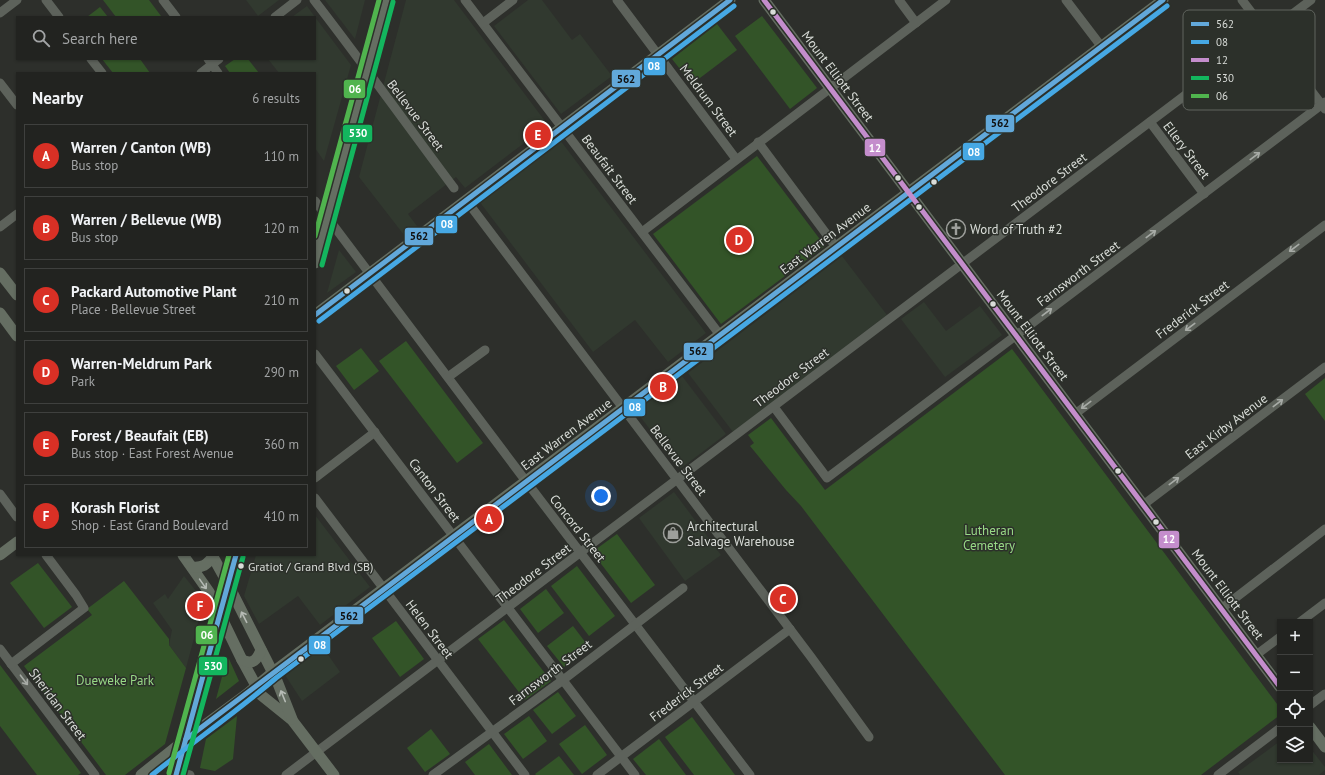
<!DOCTYPE html>
<html lang="en">
<head>
<meta charset="utf-8">
<style>
  :root { --surface:#222320; --page:#2a2b29; --text:#f1f3f6; --muted:#a2a4a5; --line:#3f403e; --accent:#d93025 }
  body { margin:0; font-family:"PT Sans",sans-serif; background:var(--page); color:var(--text) }
  .controls { position:absolute; right:12px; bottom:12px; display:grid; overflow:hidden; border-radius:0px; box-shadow:0 1px 3px #0004 }
  .controls button { width:36px; height:36px; display:grid; place-items:center; padding:0; border:0; border-bottom:1px solid var(--line); background:var(--surface); color:var(--text); font:20px sans-serif }
  .you { position:absolute; left:601px; top:496px; width:14px; height:14px; margin:-10px; border:3px solid #fff; border-radius:50%; background:#1a73e8; box-shadow:0 0 0 6px #1a73e833 }
  .badge { display:grid; place-items:center; width:26px; height:26px; border-radius:50%; background:var(--accent); color:#fff; font-size:13px; font-weight:700 }
  .pin { position:absolute; translate:-50% -50%; border:2px solid #fff; box-shadow:0 1px 4px #0006 }
  .list { margin:0; padding:0; list-style:none }
  h2 { display:flex; justify-content:space-between; align-items:center; height:52px; margin:0; padding:0 16px; font-size:17px }
  h2 small { font-size:13px; font-weight:400; color:var(--muted) }
  .list li { display:grid; grid-template-columns:26px 1fr auto; gap:12px; align-items:center; box-sizing:border-box; height:64px; margin:0 8px 8px; padding:0 8px; border:1px solid var(--line); border-radius:0px }
  .list b { display:block; font-size:15px; white-space:nowrap }
  .list p { margin:0; font-size:13px; white-space:nowrap; color:var(--muted) }
  .list em { font-size:13px; font-style:normal; color:var(--muted) }
  .icon { flex:none; width:22px; height:22px; fill:none; stroke:currentColor; stroke-width:2; stroke-linecap:round; stroke-linejoin:round }
  .map { position:relative; flex:none; width:1325px; height:775px; overflow:hidden }
  .search { position:absolute; background:var(--surface); box-shadow:0 1px 3px #0004; left:16px; top:16px; width:300px; height:44px; display:flex; align-items:center; gap:10px; box-sizing:border-box; padding:0 14px; border-radius:0px; color:var(--muted); font-size:15px }
  .panel { position:absolute; background:var(--surface); box-shadow:0 1px 3px #0004; left:16px; top:72px; width:300px; height:484px; border-radius:0px }
  .map>svg:first-child { display:block }
  .built { fill:#31392f }
  .green { fill:#335428 }
  .lines { fill:none; stroke-linecap:round; stroke-linejoin:round }
  .minor { stroke:#5d625b; stroke-width:9 }
  .major { stroke:#656e62; stroke-width:11 }
  .bus-1-casing { stroke:#2c302a; stroke-width:8 }
  .bus-2-casing { stroke:#2c302a; stroke-width:8 }
  .bus-3-casing { stroke:#2c302a; stroke-width:8 }
  .bus-4-casing { stroke:#2c302a; stroke-width:8 }
  .bus-5-casing { stroke:#2c302a; stroke-width:8 }
  .bus-1 { stroke:#62a8da; stroke-width:5 }
  .bus-2 { stroke:#46a8e4; stroke-width:5 }
  .bus-3 { stroke:#c48dcc; stroke-width:5 }
  .bus-4 { stroke:#13b65e; stroke-width:5 }
  .bus-5 { stroke:#50b44e; stroke-width:5 }
  .oneway { stroke:#a7aba6 }
  .oneway2 { stroke:#b6bbb5 }
  .bus-dot { fill:#d9dcd8; stroke:#2c302a; stroke-width:1.5 }
  .labels { text-anchor:middle; stroke-width:3; stroke-linejoin:round; paint-order:stroke }
  .bus-label { font-size:12px; fill:#d9dcd8; stroke:#2c302a; text-anchor:start }
  .street-label { font-size:13px; fill:#d9dcd8; stroke:#2c302a }
  .poi-label { font-size:13px; fill:#d9dcd8; stroke:#2c302a; text-anchor:start }
  .park-label { font-size:13px; fill:#98d986; stroke:#2c302a }
  .key { fill:#2c302a; stroke:#60645e; stroke-width:1 }
  .key-label { font-size:11px; fill:#d9dcd8 }
  .line-badge { stroke:#2c302a; stroke-width:1.5 }
  .badge-label { font-size:11px; text-anchor:middle; font-weight:bold; fill:#fff }
  .pale-badge-label { font-size:11px; text-anchor:middle; font-weight:bold; fill:#111 }
</style>
</head>
<body>
<div class="map">
<svg width="1325" height="775" viewBox="0 0 1325 775">
  <rect width="100%" height="100%" fill="#2d2f2b"/>
  <g class="built">
    <polygon points="246,0 279,0 258,16"/>
    <polygon points="325,0 365,0 355,39"/>
    <polygon points="406,0 454,0 548,125 465,188 456,177 408,214 417,226 404,235 359,177"/>
    <polygon points="528,0 542,0 572,40 580,34 612,76 561,114 494,26"/>
    <polygon points="307,6 315,17 292,17"/>
    <polygon points="315,17 351,65 324,161 315,148 315,73 279,73 268,59 315,59"/>
    <polygon points="560,140 706,333 668,362 635,320 593,352 479,201"/>
    <polygon points="339,250 356,272 327,293"/>
    <polygon points="842,256 887,315 733,432 688,373"/>
    <polygon points="924,302 946,331 980,306 1002,335 945,377 901,319"/>
    <polygon points="682,376 726,434 680,469 636,411"/>
    <polygon points="674,492 721,555 685,581 639,518"/>
    <polygon points="315,515 370,587 320,625 298,596 259,624 244,596 256,555 315,555"/>
    <polygon points="184,576 204,601 186,668 169,645 172,630 153,603 165,594 168,599"/>
    <polygon points="322,646 340,672 302,701 285,675"/>
    <polygon points="1280,741 1280,760 1310,760 1310,748 1325,767 1325,770 1319,775 1240,775 1238,772"/>
  </g>
  <g class="green">
    <polygon points="103,0 149,0 161,16 116,17"/>
    <polygon points="100,7 108,17 87,17"/>
    <polygon points="762,16 817,88 790,109 735,36"/>
    <polygon points="717,24 737,50 692,84 672,59"/>
    <polygon points="102,59 140,59 150,73 113,73"/>
    <polygon points="235,59 248,59 259,73 230,73 225,66"/>
    <polygon points="757,156 825,246 721,324 653,234"/>
    <polygon points="406,341 483,443 457,463 379,361"/>
    <polygon points="361,348 379,371 354,390 336,366"/>
    <polygon points="1012,349 1280,708 1280,715 1201,775 1005,775 801,506 786,490 750,446 754,443 748,435 771,418 825,490"/>
    <polygon points="1325,378 1325,421 1305,394"/>
    <polygon points="617,534 655,585 631,603 592,552"/>
    <polygon points="38,563 72,607 44,628 10,583"/>
    <polygon points="577,566 615,616 589,636 551,586"/>
    <polygon points="124,581 169,639 169,645 186,668 165,744 125,775 106,775 24,666 92,615 87,609"/>
    <polygon points="546,589 564,613 538,633 520,609"/>
    <polygon points="504,620 551,681 525,700 478,639"/>
    <polygon points="396,621 424,659 400,677 372,638"/>
    <polygon points="573,626 589,647 564,667 547,646"/>
    <polygon points="227,658 229,659 239,681 216,699"/>
    <polygon points="0,665 81,773 78,775 37,775 0,726"/>
    <polygon points="558,692 576,716 552,734 533,710"/>
    <polygon points="237,716 233,759 215,771 200,768 206,739"/>
    <polygon points="529,716 547,741 523,759 504,734"/>
    <polygon points="692,717 735,775 694,775 665,737"/>
    <polygon points="585,725 607,755 582,774 559,744"/>
    <polygon points="431,729 450,754 425,772 407,748"/>
    <polygon points="659,739 686,775 646,775 633,759"/>
    <polygon points="489,744 512,775 475,775 465,762"/>
    <polygon points="559,756 574,775 536,775 535,774"/>
  </g>
  <g class="lines">
    <g class="minor">
      <polyline points="46,0 59,17"/>
      <polyline points="163,0 176,17"/>
      <path d="M314,0C362,62 407,125 454,188"/>
      <polyline points="465,0 720,335"/>
      <polyline points="617,0 736,159"/>
      <polyline points="899,0 916,23"/>
      <polyline points="1066,0 1101,46"/>
      <polyline points="1242,0 1325,109"/>
      <polyline points="0,13 17,0"/>
      <polyline points="275,17 297,0"/>
      <polyline points="483,23 513,0"/>
      <polyline points="91,59 102,73"/>
      <polyline points="208,59 218,73"/>
      <polyline points="201,73 219,59"/>
      <polyline points="0,83 17,105"/>
      <polyline points="1150,122 1204,194"/>
      <polyline points="758,142 836,247"/>
      <polyline points="466,200 811,657 869,737"/>
      <polyline points="315,201 522,476 750,775"/>
      <polyline points="0,227 17,214"/>
      <polyline points="642,232 946,0"/>
      <polyline points="315,354 635,775"/>
      <polyline points="448,377 485,350"/>
      <polyline points="774,407 827,478 1325,102"/>
      <polyline points="1075,414 1325,225"/>
      <polyline points="315,478 375,432"/>
      <polyline points="0,494 17,517"/>
      <polyline points="315,498 525,775"/>
      <polyline points="1143,505 1325,367"/>
      <polyline points="1221,609 1325,529"/>
      <polyline points="1300,622 1325,603"/>
      <polyline points="0,649 95,775"/>
      <polyline points="1256,655 1280,637"/>
      <polyline points="11,664 84,608 76,595 46,555"/>
      <polyline points="1310,705 1325,694"/>
      <polyline points="177,771 190,775"/>
      <polyline points="286,775 1311,0"/>
      <polyline points="433,775 563,680 683,588"/>
      <polyline points="597,775 790,629"/>
      <polyline points="1218,775 1280,728"/>
    </g>
    <g class="major">
      <polyline points="764,0 1280,687"/>
      <polyline points="315,263 386,0"/>
      <polyline points="0,273 17,295"/>
      <polyline points="0,313 17,336"/>
      <polyline points="315,315 730,0"/>
      <polyline points="0,555 17,542"/>
      <polyline points="183,555 209,592 242,660 261,695 292,720 334,775"/>
      <polyline points="212,555 228,584 277,681 292,719"/>
      <path d="M192,567C203,568 206,565 213,557"/>
      <path d="M242,660C253,665 257,660 261,650"/>
      <polyline points="1310,727 1325,747"/>
      <polyline points="141,775 186,739 247,694 272,673 1163,0"/>
      <polyline points="176,775 213,636 236,555"/>
    </g>
    <g class="bus-1-casing">
      <g id="bus-1">
        <polyline points="315,315 730,0"/>
        <polyline points="186,739 1163,0"/>
        <polyline points="176,775 236,555"/>
      </g>
    </g>
    <g class="bus-2-casing">
      <g id="bus-2">
        <polyline points="319,321 734,6"/>
        <path d="M152,775C193,742 236,712 276,678L1167,6"/>
      </g>
    </g>
    <g class="bus-3-casing">
      <polyline id="bus-3" points="764,0 1280,687"/>
    </g>
    <g class="bus-4-casing">
      <g id="bus-4">
        <polyline points="322,265 393,2"/>
        <polyline points="183,775 243,557"/>
      </g>
    </g>
    <g class="bus-5-casing">
      <g id="bus-5">
        <polyline points="315,236 379,0"/>
        <polyline points="169,773 229,555"/>
      </g>
    </g>
    <use href="#bus-1" class="bus-1"/>
    <use href="#bus-2" class="bus-2"/>
    <use href="#bus-3" class="bus-3"/>
    <use href="#bus-4" class="bus-4"/>
    <use href="#bus-5" class="bus-5"/>
  </g>
  <defs><path id="oneway-shaft" d="M-6 0H5M1.5-3L5.5 0L1.5 3" fill="none" stroke-width="1.6" stroke-linecap="round" stroke-linejoin="round"/></defs>
  <g class="oneway">
    <use href="#oneway-shaft" transform="translate(1255 156) rotate(-37)"/>
    <use href="#oneway-shaft" transform="translate(1151 234) rotate(-37)"/>
    <use href="#oneway-shaft" transform="translate(1294 248) rotate(143)"/>
    <use href="#oneway-shaft" transform="translate(1047 312) rotate(-37)"/>
    <use href="#oneway-shaft" transform="translate(1190 327) rotate(143)"/>
    <use href="#oneway-shaft" transform="translate(1278 403) rotate(-37)"/>
    <use href="#oneway-shaft" transform="translate(1086 405) rotate(143)"/>
    <use href="#oneway-shaft" transform="translate(1174 481) rotate(-37)"/>
    <use href="#oneway-shaft" transform="translate(24 680) rotate(53)"/>
  </g>
  <g class="oneway2">
    <use href="#oneway-shaft" transform="translate(203 584) rotate(55)"/>
    <use href="#oneway-shaft" transform="translate(244 617) rotate(-117)"/>
    <use href="#oneway-shaft" transform="translate(283 696) rotate(-112)"/>
  </g>
  <defs>
    <g id="church-ring" transform="scale(1)"><circle r="9.5" fill="#2c302a" stroke="#9d9f9b" stroke-width="1.5"/><path d="M-1.2-6h2.4v3.5h3.3v2.4h-3.3V6h-2.4V-.1h-3.3v-2.4h3.3Z" fill="#9d9f9b"/></g>
    <g id="shop-ring" transform="scale(1)"><circle r="9.5" fill="#2c302a" stroke="#9d9f9b" stroke-width="1.5"/><path d="M-5-2.5h2.3a2.7 3.5 0 0 1 5.4 0H5L5.5 6h-11ZM-1.5-2.5h3a1.5 2.3 0 0 0-3 0Z" fill="#9d9f9b"/></g>
  </defs>
  <g fill-rule="evenodd">
    <use href="#church-ring" x="956" y="229"/>
    <use href="#shop-ring" x="673" y="533"/>
  </g>
  <g class="bus-dot">
    <circle cx="773" cy="12" r="3.5"/>
    <circle cx="898" cy="178" r="3.5"/>
    <circle cx="934" cy="182" r="3.5"/>
    <circle cx="919" cy="207" r="3.5"/>
    <circle cx="347" cy="291" r="3.5"/>
    <circle cx="993" cy="304" r="3.5"/>
    <circle cx="1118" cy="471" r="3.5"/>
    <circle cx="1156" cy="522" r="3.5"/>
    <circle cx="241" cy="566" r="3.5"/>
    <circle cx="301" cy="659" r="3.5"/>
  </g>
  <g class="labels">
    <g class="bus-label">
      <text x="248" y="571">Gratiot / Grand Blvd (SB)</text>
    </g>
    <g class="street-label">
      <text transform="translate(838 76) rotate(53)" y="5">Mount Elliott Street</text>
      <text transform="translate(709 100) rotate(53)" y="5">Meldrum Street</text>
      <text transform="translate(416 115) rotate(53)" y="5">Bellevue Street</text>
      <text transform="translate(1187 150) rotate(53)" y="5">Ellery Street</text>
      <text transform="translate(610 169) rotate(53)" y="5">Beaufait Street</text>
      <text transform="translate(1049 182) rotate(-37)" y="5">Theodore Street</text>
      <text transform="translate(825 238) rotate(-37)" y="5">East Warren Avenue</text>
      <text transform="translate(1078 273) rotate(-37)" y="5">Farnsworth Street</text>
      <text transform="translate(1192 309) rotate(-37)" y="5">Frederick Street</text>
      <text transform="translate(1033 335) rotate(53)" y="5">Mount Elliott Street</text>
      <text transform="translate(791 377) rotate(-37)" y="5">Theodore Street</text>
      <text transform="translate(1226 426) rotate(-37)" y="5">East Kirby Avenue</text>
      <text transform="translate(566 434) rotate(-37)" y="5">East Warren Avenue</text>
      <text transform="translate(679 460) rotate(53)" y="5">Bellevue Street</text>
      <text transform="translate(435 490) rotate(53)" y="5">Canton Street</text>
      <text transform="translate(578 528) rotate(52)" y="5">Concord Street</text>
      <text transform="translate(533 573) rotate(-37)" y="5">Theodore Street</text>
      <text transform="translate(1228 594) rotate(53)" y="5">Mount Elliott Street</text>
      <text transform="translate(430 629) rotate(53)" y="5">Helen Street</text>
      <text transform="translate(550 672) rotate(-37)" y="5">Farnsworth Street</text>
      <text transform="translate(686 692) rotate(-37)" y="5">Frederick Street</text>
      <text transform="translate(58 704) rotate(53)" y="5">Sheridan Street</text>
    </g>
    <g class="poi-label">
      <text x="970" y="234">Word of Truth #2</text>
      <text x="687" y="531">Architectural<tspan x="687" dy="15">Salvage Warehouse</tspan></text>
    </g>
    <g class="park-label">
      <text x="989" y="535">Lutheran<tspan x="989" dy="15">Cemetery</tspan></text>
      <text x="115" y="685">Dueweke Park</text>
    </g>
  </g>
  <rect x="1183" y="10" width="132" height="100" rx="6" class="key"/>
  <rect x="1191" y="22" width="18" height="4" fill="#62a8da"/>
  <rect x="1191" y="40" width="18" height="4" fill="#46a8e4"/>
  <rect x="1191" y="58" width="18" height="4" fill="#c48dcc"/>
  <rect x="1191" y="76" width="18" height="4" fill="#13b65e"/>
  <rect x="1191" y="94" width="18" height="4" fill="#50b44e"/>
  <g class="key-label">
    <text x="1216" y="28">562</text>
    <text x="1216" y="46">08</text>
    <text x="1216" y="64">12</text>
    <text x="1216" y="82">530</text>
    <text x="1216" y="100">06</text>
  </g>
  <g class="line-badge">
    <rect x="643" y="57" width="23" height="19" rx="4" fill="#46a8e4"/>
    <rect x="611" y="69" width="30" height="19" rx="4" fill="#62a8da"/>
    <rect x="343" y="79" width="23" height="20" rx="4" fill="#50b44e"/>
    <rect x="985" y="114" width="30" height="19" rx="4" fill="#62a8da"/>
    <rect x="342" y="124" width="31" height="19" rx="4" fill="#13b65e"/>
    <rect x="864" y="138" width="22" height="19" rx="4" fill="#c48dcc"/>
    <rect x="962" y="142" width="23" height="19" rx="4" fill="#46a8e4"/>
    <rect x="435" y="215" width="23" height="19" rx="4" fill="#46a8e4"/>
    <rect x="404" y="227" width="30" height="19" rx="4" fill="#62a8da"/>
    <rect x="683" y="342" width="31" height="19" rx="4" fill="#62a8da"/>
    <rect x="623" y="398" width="23" height="19" rx="4" fill="#46a8e4"/>
    <rect x="1158" y="530" width="22" height="19" rx="4" fill="#c48dcc"/>
    <rect x="334" y="606" width="30" height="19" rx="4" fill="#62a8da"/>
    <rect x="195" y="625" width="23" height="20" rx="4" fill="#50b44e"/>
    <rect x="308" y="635" width="23" height="20" rx="4" fill="#46a8e4"/>
    <rect x="198" y="656" width="30" height="20" rx="4" fill="#13b65e"/>
  </g>
  <g class="badge-label">
    <text x="654" y="70">08</text>
    <text x="355" y="93">06</text>
    <text x="358" y="137">530</text>
    <text x="875" y="152">12</text>
    <text x="974" y="156">08</text>
    <text x="447" y="228">08</text>
    <text x="635" y="411">08</text>
    <text x="1169" y="543">12</text>
    <text x="207" y="639">06</text>
    <text x="320" y="649">08</text>
    <text x="213" y="670">530</text>
  </g>
  <g class="pale-badge-label">
    <text x="626" y="83">562</text>
    <text x="1000" y="127">562</text>
    <text x="419" y="240">562</text>
    <text x="698" y="355">562</text>
    <text x="349" y="620">562</text>
  </g>
</svg>
<div class="controls">
<button>+</button>
<button>−</button>
<button><svg class="icon" aria-label="locate" viewBox="0 0 24 24"><circle cx="12" cy="12" r="6"/><path d="M12 2v4M12 18v4M2 12h4M18 12h4"/></svg></button>
<button><svg class="icon" aria-label="layers" viewBox="0 0 24 24"><path d="M12 4l9 5-9 5-9-5zM3 14l9 5 9-5"/></svg></button>
</div>
<div class="you"></div>
<div class="pin badge" style="left:489px;top:519px">A</div>
<div class="pin badge" style="left:663px;top:387px">B</div>
<div class="pin badge" style="left:783px;top:599px">C</div>
<div class="pin badge" style="left:739px;top:240px">D</div>
<div class="pin badge" style="left:538px;top:135px">E</div>
<div class="pin badge" style="left:200px;top:606px">F</div>
<div class="search"><svg class="icon" aria-label="search" viewBox="0 0 24 24"><circle cx="10" cy="10" r="6"/><path d="M15 15l6 6"/></svg>Search here</div>
<section class="panel">
<h2>Nearby<small>6 results</small></h2>
<ul class="list">
<li><span class="badge">A</span><div><b>Warren / Canton (WB)</b><p>Bus stop</p></div><em>110 m</em></li>
<li><span class="badge">B</span><div><b>Warren / Bellevue (WB)</b><p>Bus stop</p></div><em>120 m</em></li>
<li><span class="badge">C</span><div><b>Packard Automotive Plant</b><p>Place · Bellevue Street</p></div><em>210 m</em></li>
<li><span class="badge">D</span><div><b>Warren-Meldrum Park</b><p>Park</p></div><em>290 m</em></li>
<li><span class="badge">E</span><div><b>Forest / Beaufait (EB)</b><p>Bus stop · East Forest Avenue</p></div><em>360 m</em></li>
<li><span class="badge">F</span><div><b>Korash Florist</b><p>Shop · East Grand Boulevard</p></div><em>410 m</em></li>
</ul>
</section>
</div>
</body>
</html>
